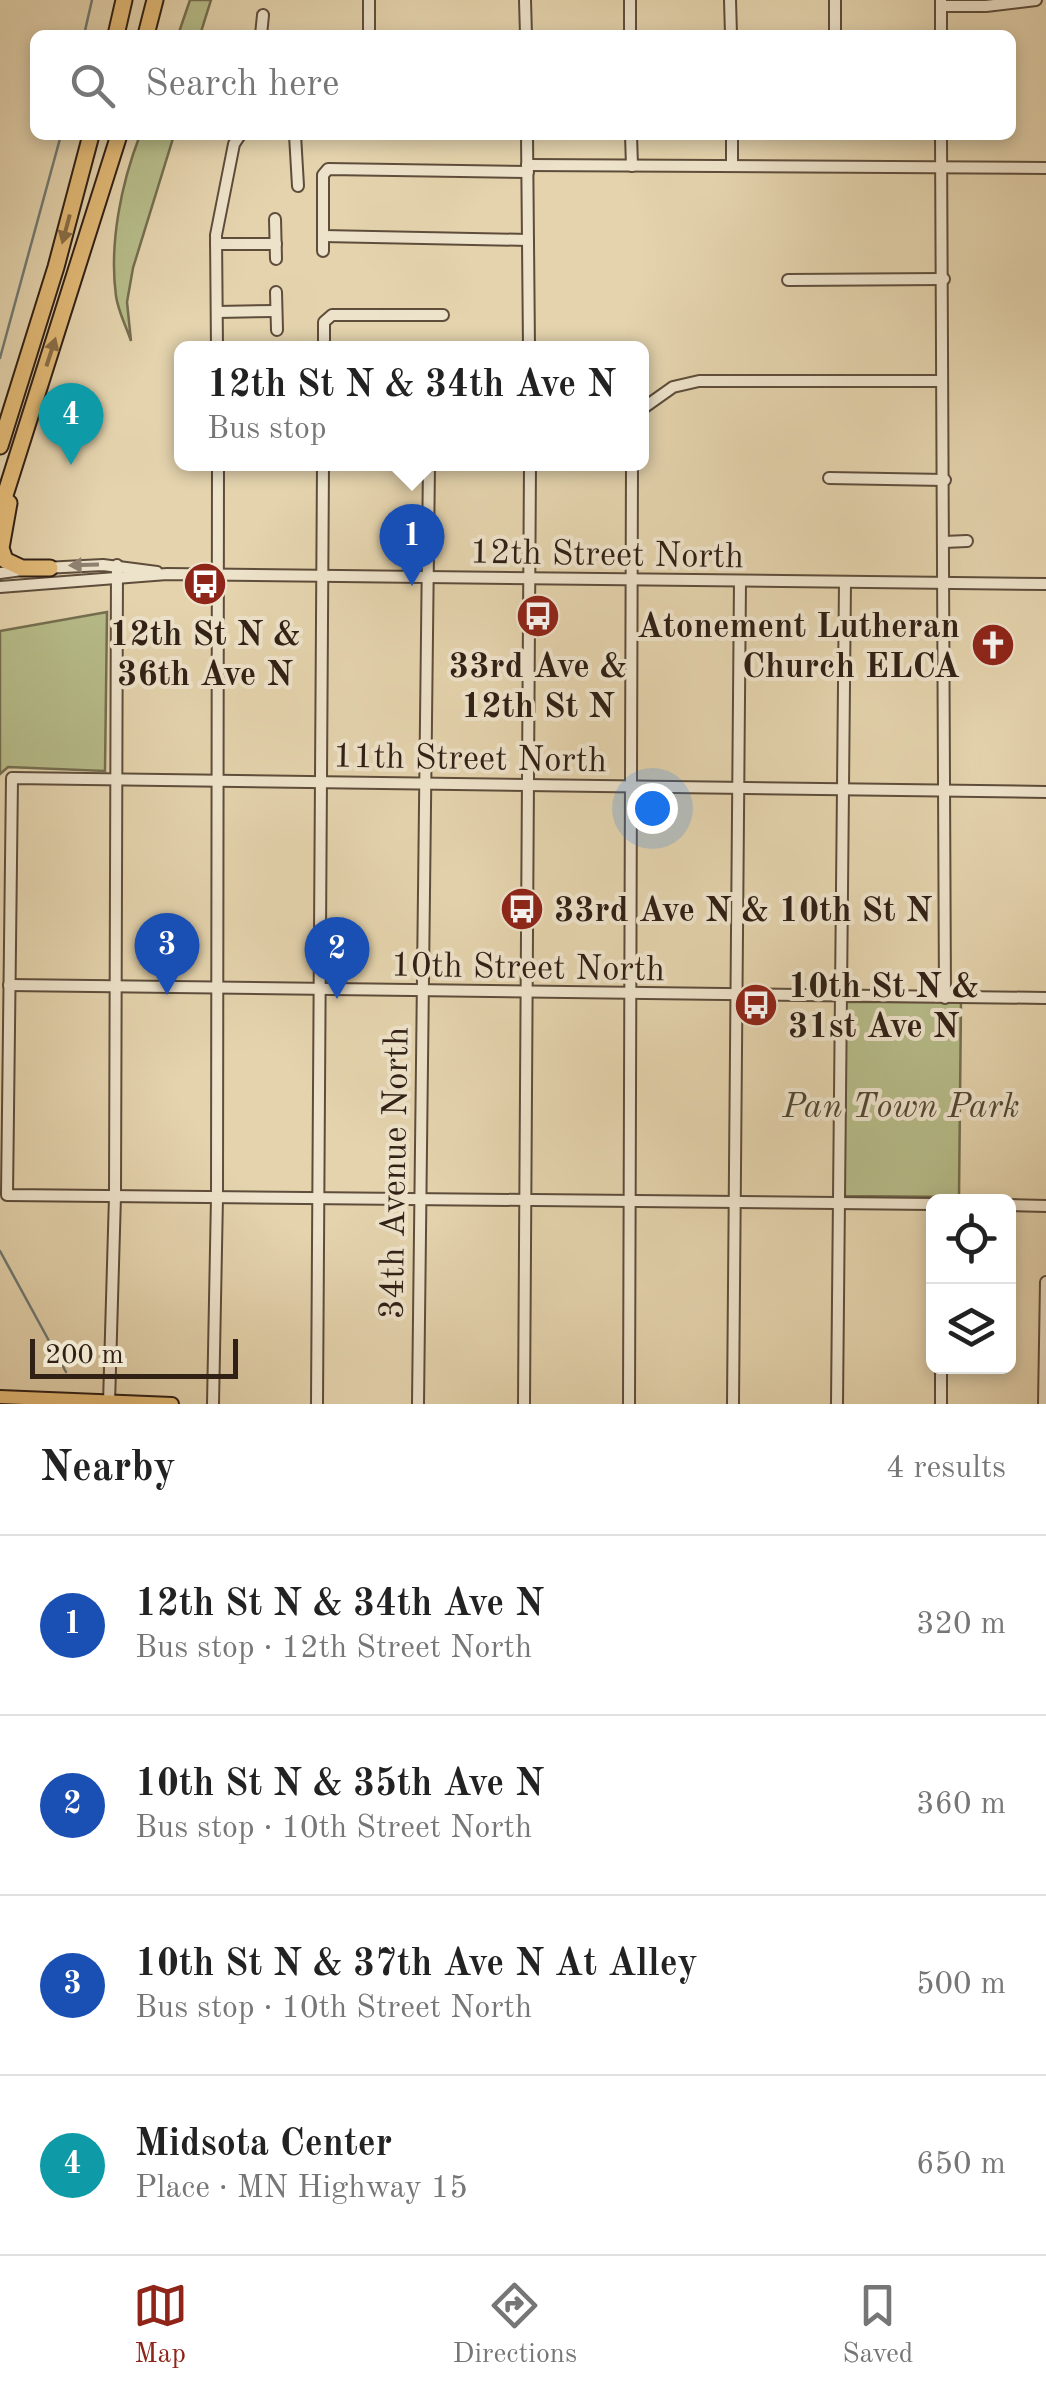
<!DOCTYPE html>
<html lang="en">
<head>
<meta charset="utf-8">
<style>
  :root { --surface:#fff; --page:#f6f6f6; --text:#222; --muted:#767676; --line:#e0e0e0; --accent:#8f2418 }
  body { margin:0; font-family:"Old Standard TT",serif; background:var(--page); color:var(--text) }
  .controls { position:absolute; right:30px; bottom:30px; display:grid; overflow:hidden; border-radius:15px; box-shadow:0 5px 15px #0003 }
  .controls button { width:90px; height:90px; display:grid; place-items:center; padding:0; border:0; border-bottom:2px solid var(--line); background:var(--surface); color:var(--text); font:50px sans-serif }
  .scale { position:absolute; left:30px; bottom:25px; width:208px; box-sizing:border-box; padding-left:10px; border:5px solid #312015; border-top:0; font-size:28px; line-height:35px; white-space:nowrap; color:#312015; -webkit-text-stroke:8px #ede2ca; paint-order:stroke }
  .you { position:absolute; left:652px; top:808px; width:35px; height:35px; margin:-25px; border:8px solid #fff; border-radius:50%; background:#1a73e8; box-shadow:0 0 0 15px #1a73e833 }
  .badge { display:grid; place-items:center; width:65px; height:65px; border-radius:50%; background:var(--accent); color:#fff; font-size:32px; font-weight:700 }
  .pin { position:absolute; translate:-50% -82px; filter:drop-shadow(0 2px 5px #0008) }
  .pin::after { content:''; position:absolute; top:52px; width:35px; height:30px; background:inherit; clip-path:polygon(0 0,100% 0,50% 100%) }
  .popup { position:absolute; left:174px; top:341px; width:475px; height:130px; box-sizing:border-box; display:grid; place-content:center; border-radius:15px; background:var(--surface); filter:drop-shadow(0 2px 8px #0005); font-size:32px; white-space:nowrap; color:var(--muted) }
  .popup b { font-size:38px; color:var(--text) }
  .popup::after { content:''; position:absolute; left:50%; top:100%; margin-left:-20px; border:20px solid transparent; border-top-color:var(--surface) }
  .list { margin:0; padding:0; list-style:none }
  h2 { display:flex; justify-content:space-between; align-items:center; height:130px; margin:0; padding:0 40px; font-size:42px }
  h2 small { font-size:32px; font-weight:400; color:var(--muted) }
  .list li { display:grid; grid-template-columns:65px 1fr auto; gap:30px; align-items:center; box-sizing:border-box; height:180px; padding:0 40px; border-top:2px solid var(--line) }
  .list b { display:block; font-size:38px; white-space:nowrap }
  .list p { margin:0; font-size:32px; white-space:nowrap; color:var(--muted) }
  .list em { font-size:32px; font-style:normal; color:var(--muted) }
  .icon { flex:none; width:55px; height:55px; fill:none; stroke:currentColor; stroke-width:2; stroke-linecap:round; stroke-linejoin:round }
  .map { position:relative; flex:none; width:1046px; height:1404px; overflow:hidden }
  .search { position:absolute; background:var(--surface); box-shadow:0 5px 15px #0003; left:30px; right:30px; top:30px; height:110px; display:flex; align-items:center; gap:25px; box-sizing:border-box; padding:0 35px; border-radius:15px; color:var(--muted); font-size:38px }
  .sheet { height:850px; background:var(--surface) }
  nav { display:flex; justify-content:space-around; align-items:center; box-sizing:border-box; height:140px; border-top:2px solid var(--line); background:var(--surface); font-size:28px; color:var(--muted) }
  nav a { display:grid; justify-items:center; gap:5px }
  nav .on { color:var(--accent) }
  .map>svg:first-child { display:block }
  .green { fill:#b6bc89; stroke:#746e4f; stroke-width:2.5 }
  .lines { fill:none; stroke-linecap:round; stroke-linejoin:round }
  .stream { stroke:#6f7a74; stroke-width:2.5 }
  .minor-casing { stroke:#5e4d3b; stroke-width:14 }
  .major-casing { stroke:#312015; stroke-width:16 }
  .highway-casing { stroke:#312015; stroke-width:19 }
  .minor { stroke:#ede2ca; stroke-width:10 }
  .major { stroke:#e2ba76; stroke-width:12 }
  .highway { stroke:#e2ba76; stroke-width:15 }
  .oneway { fill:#8a6d46 }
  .oneway2 { fill:#8f8170 }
  .labels { text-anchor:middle; stroke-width:8; stroke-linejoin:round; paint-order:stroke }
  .street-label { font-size:35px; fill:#312015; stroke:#ede2ca }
  .poi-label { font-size:35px; font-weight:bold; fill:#312015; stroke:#ede2ca }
  .park-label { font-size:35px; font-style:italic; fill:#524732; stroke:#ede2ca }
</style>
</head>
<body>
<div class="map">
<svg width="1046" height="1404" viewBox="0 0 1046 1404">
  <rect width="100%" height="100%" fill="#e4d3ad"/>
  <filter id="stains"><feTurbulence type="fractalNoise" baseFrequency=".002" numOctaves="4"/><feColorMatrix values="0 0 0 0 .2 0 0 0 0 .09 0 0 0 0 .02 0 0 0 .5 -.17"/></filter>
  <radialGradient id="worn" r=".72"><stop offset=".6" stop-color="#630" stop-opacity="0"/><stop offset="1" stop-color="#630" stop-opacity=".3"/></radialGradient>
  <g class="green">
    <polygon points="190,0 211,0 200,35 178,35"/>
    <path d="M140,135H174L133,268L127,302L131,341C126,326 118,311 116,296C109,244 121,184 140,135Z"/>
    <polygon points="107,612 105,771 8,767 0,774 0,631"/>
    <polygon points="845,1002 961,1002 959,1197 842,1196"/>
  </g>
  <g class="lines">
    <g class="stream">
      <polyline points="84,35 92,0"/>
      <polyline points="0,358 61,135"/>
      <polyline points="0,1251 66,1372"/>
    </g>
    <g class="minor-casing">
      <g id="minor">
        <polyline points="525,0 526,35"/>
        <polyline points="630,0 630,35"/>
        <polyline points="730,0 731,35"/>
        <polyline points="835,0 835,35"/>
        <polyline points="941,1 941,35"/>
        <polyline points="941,6 986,6 1036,0"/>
        <polyline points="261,35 263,15"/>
        <polyline points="369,35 369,0"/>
        <polyline points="295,135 298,186"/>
        <polyline points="527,135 529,348"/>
        <polyline points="631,135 632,166"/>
        <polyline points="732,135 732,166"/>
        <polyline points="941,135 945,998"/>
        <polyline points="527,165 1046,168"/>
        <polyline points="275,219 276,259"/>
        <polyline points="323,236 528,240"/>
        <polyline points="216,244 276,244"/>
        <polyline points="323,251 323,175 328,169 528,172"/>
        <polyline points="788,280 944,279"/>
        <polyline points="276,292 277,330"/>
        <polyline points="217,312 276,311"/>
        <polyline points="217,348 216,235 234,144 240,135"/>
        <polyline points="324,348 324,322 332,315 443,315"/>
        <polyline points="642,409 673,387 699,381 942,381"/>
        <polyline points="829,478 945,480"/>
        <polyline points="944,542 967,541"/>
        <polyline points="44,568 103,565 157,572"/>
        <polyline points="0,573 22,570"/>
        <polyline points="0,587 167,574 1046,584"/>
        <polyline points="9,985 1046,998"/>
        <polyline points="934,1204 7,1195 12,778 1046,792"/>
        <polyline points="1008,1205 1046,1206"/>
        <polyline points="109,1403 115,1196 117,565"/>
        <polyline points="213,1404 217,1197 218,464"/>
        <polyline points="317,1404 323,464"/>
        <polyline points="418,1404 429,464"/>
        <polyline points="524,1404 530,464"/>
        <polyline points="629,1404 632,464"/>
        <polyline points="733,1404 740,581"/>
        <polyline points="837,1404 845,582"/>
        <polyline points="941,1404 941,1366"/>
        <polyline points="1044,1404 1046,1282"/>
      </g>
    </g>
    <g class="major-casing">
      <polyline id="major" points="0,1397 172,1404"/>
    </g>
    <g class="highway-casing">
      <g id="highway">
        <polyline points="116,35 124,0"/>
        <polyline points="146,35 155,0"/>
        <polyline points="0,446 56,267 91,135"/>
        <polyline points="9,503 1,548 5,560 22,568 50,568"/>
        <polyline points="0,511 119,135"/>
      </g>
    </g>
    <use href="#minor" class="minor"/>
    <use href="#major" class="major"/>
    <use href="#highway" class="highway"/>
  </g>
  <defs><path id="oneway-solid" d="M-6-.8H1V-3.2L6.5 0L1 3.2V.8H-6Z" transform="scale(2.5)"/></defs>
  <g class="oneway">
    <use href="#oneway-solid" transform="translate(66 229) rotate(105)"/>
    <use href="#oneway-solid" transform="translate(51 352) rotate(-72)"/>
  </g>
  <use class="oneway2" href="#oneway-solid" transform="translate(84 565) rotate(178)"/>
  <defs>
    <g id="bus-disc" transform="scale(2.25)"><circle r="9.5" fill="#8f2418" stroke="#ede2ca"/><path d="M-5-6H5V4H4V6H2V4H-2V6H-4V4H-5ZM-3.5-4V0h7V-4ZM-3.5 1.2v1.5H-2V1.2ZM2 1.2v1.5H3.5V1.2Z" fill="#fff"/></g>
    <g id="church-disc" transform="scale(2.25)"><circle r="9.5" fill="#8f2418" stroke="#ede2ca"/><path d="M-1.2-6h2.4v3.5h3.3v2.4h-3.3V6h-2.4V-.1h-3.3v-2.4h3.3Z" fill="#fff"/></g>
  </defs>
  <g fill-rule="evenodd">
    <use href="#bus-disc" x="205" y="584"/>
    <use href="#bus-disc" x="538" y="616"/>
    <use href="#church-disc" x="993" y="645"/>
    <use href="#bus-disc" x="522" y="909"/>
    <use href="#bus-disc" x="756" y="1005"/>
  </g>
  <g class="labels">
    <g class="street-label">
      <text transform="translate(607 553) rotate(1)" y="12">12th Street North</text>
      <text transform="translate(470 757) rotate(1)" y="12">11th Street North</text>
      <text transform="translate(528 966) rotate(1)" y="12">10th Street North</text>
      <text transform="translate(393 1173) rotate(-89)" y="12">34th Avenue North</text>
    </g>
    <g class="poi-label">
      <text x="960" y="637" text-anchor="end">Atonement Lutheran<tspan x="960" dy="40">Church ELCA</tspan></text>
      <text x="205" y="645">12th St N &amp;<tspan x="205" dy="40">36th Ave N</tspan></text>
      <text x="538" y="677">33rd Ave &amp;<tspan x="538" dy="40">12th St N</tspan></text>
      <text x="554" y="921" text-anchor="start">33rd Ave N &amp; 10th St N</text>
      <text x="788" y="997" text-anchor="start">10th St N &amp;<tspan x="788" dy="40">31st Ave N</tspan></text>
    </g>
    <g class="park-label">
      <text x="901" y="1117">Pan Town Park</text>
    </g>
  </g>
  <rect width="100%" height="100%" filter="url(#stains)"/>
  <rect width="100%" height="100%" fill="url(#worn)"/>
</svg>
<div class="controls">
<button><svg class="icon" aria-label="locate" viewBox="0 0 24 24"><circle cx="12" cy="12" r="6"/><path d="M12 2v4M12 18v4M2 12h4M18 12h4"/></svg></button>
<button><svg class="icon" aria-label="layers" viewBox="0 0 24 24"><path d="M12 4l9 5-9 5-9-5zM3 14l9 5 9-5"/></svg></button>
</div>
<div class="scale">200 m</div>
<div class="you"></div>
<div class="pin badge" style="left:412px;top:586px;background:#1a4fb4">1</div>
<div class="popup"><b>12th St N &amp; 34th Ave N</b>Bus stop</div>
<div class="pin badge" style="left:337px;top:999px;background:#1a4fb4">2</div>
<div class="pin badge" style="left:167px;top:995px;background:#1a4fb4">3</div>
<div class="pin badge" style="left:71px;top:465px;background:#0f9aa8">4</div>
<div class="search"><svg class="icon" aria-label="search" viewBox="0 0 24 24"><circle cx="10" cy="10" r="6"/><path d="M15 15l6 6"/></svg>Search here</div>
</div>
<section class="sheet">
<h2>Nearby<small>4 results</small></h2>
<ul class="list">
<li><span class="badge" style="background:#1a4fb4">1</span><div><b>12th St N &amp; 34th Ave N</b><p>Bus stop · 12th Street North</p></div><em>320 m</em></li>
<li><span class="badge" style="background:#1a4fb4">2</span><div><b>10th St N &amp; 35th Ave N</b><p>Bus stop · 10th Street North</p></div><em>360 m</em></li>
<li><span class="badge" style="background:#1a4fb4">3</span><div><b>10th St N &amp; 37th Ave N At Alley</b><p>Bus stop · 10th Street North</p></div><em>500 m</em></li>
<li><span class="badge" style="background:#0f9aa8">4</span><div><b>Midsota Center</b><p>Place · MN Highway 15</p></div><em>650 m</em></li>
</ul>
</section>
<nav>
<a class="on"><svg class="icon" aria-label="map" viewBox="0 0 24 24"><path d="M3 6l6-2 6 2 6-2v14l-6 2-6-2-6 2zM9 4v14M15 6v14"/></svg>Map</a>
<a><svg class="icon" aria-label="directions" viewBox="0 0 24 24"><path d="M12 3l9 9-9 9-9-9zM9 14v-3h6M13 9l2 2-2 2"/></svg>Directions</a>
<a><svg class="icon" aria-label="saved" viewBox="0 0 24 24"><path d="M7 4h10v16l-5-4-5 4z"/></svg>Saved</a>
</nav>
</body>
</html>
